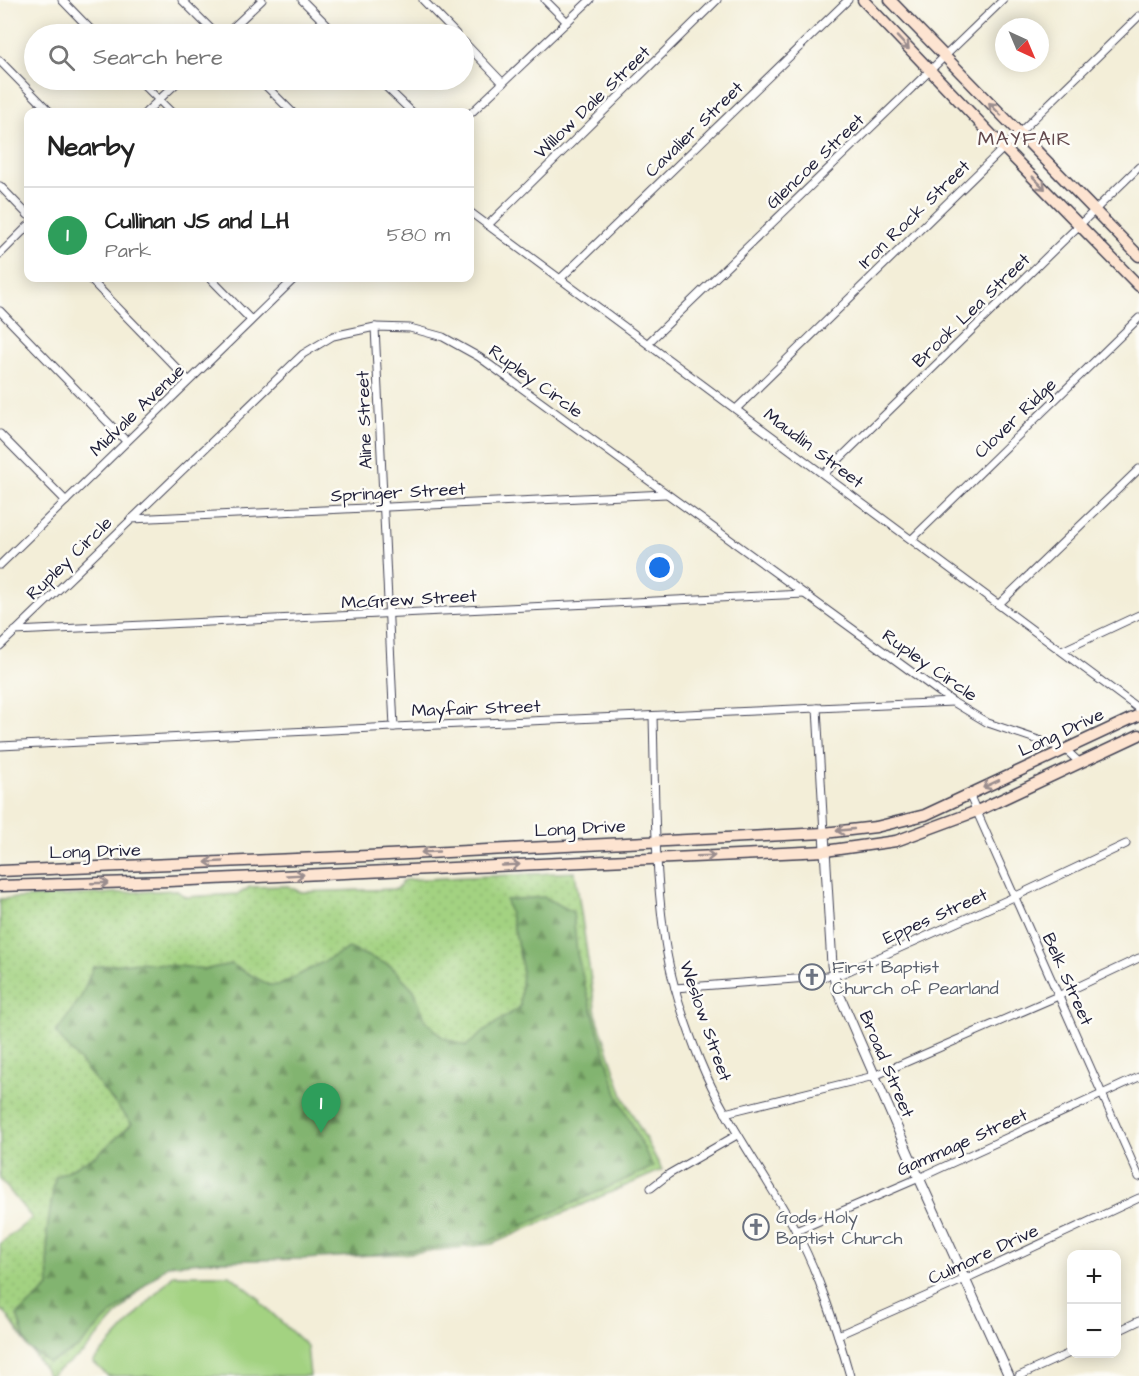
<!DOCTYPE html>
<html lang="en">
<head>
<meta charset="utf-8">
<style>
  :root { --surface:#fff; --page:#f2f2f2; --text:#222; --muted:#767676; --line:#e0e0e0; --accent:#2563eb }
  body { margin:0; font-family:"Architects Daughter",sans-serif; background:var(--page); color:var(--text) }
  .controls { position:absolute; right:18px; bottom:18px; display:grid; overflow:hidden; border-radius:12px; box-shadow:0 3px 15px #0003 }
  .controls button { width:54px; height:54px; display:grid; place-items:center; padding:0; border:0; border-bottom:2px solid var(--line); background:var(--surface); color:var(--text); font:30px sans-serif }
  .compass { position:absolute; left:995px; top:18px; width:54px; height:54px; border-radius:50%; background:var(--surface); box-shadow:0 3px 15px #0003; rotate:136deg }
  .you { position:absolute; left:660px; top:568px; width:21px; height:21px; margin:-15px; border:4px solid #fff; border-radius:50%; background:#1a73e8; box-shadow:0 0 0 9px #1a73e833 }
  .badge { display:grid; place-items:center; width:39px; height:39px; border-radius:50%; background:var(--accent); color:#fff; font-size:20px; font-weight:700 }
  .pin { position:absolute; translate:-50% -50px; filter:drop-shadow(0 2px 3px #0008) }
  .pin::after { content:''; position:absolute; top:32px; width:21px; height:18px; background:inherit; clip-path:polygon(0 0,100% 0,50% 100%) }
  .list { margin:0; padding:0; list-style:none }
  h2 { display:flex; justify-content:space-between; align-items:center; height:78px; margin:0; padding:0 24px; font-size:26px }
  h2 small { font-size:20px; font-weight:400; color:var(--muted) }
  .list li { display:grid; grid-template-columns:39px 1fr auto; gap:18px; align-items:center; box-sizing:border-box; height:96px; padding:0 24px; border-top:2px solid var(--line) }
  .list b { display:block; font-size:22px; white-space:nowrap }
  .list p { margin:0; font-size:20px; white-space:nowrap; color:var(--muted) }
  .list em { font-size:20px; font-style:normal; color:var(--muted) }
  .icon { flex:none; width:33px; height:33px; fill:none; stroke:currentColor; stroke-width:2; stroke-linecap:round; stroke-linejoin:round }
  .map { position:relative; flex:none; width:1139px; height:1376px; overflow:hidden }
  .search { position:absolute; background:var(--surface); box-shadow:0 3px 15px #0003; left:24px; top:24px; width:450px; height:66px; display:flex; align-items:center; gap:15px; box-sizing:border-box; padding:0 21px; border-radius:33px; color:var(--muted); font-size:22px }
  .panel { position:absolute; background:var(--surface); box-shadow:0 3px 15px #0003; left:24px; top:108px; width:450px; height:174px; border-radius:12px }
  .map>svg:first-child { display:block }
  .grass { fill:url(#grass-dots); stroke:#627a5e; stroke-width:1.5 }
  .forest { fill:url(#forest-firs); stroke:#526b55; stroke-width:1.5 }
  .garden { fill:#a3d281; stroke:#627a5e; stroke-width:1.5 }
  .lines { fill:none; stroke-linecap:round; stroke-linejoin:round }
  .minor-casing { stroke:#414153; stroke-width:9 }
  .tertiary-casing { stroke:#414153; stroke-width:11 }
  .secondary-casing { stroke:#414153; stroke-width:13 }
  .minor { stroke:#fff; stroke-width:7 }
  .tertiary { stroke:#fff; stroke-width:9 }
  .secondary { stroke:#fde4d1; stroke-width:10 }
  .oneway { stroke:#9a8d8e }
  .labels { text-anchor:middle; stroke-width:5; stroke-linejoin:round; paint-order:stroke }
  .street-label { font-size:18px; fill:#22223b; stroke:#fdfcf7 }
  .worship-label { font-size:18px; fill:#5b616d; stroke:#fdfcf7; text-anchor:start }
  .neighbourhood-label { font-size:20px; letter-spacing:1.5px; fill:#63494d; stroke:#fdfcf7 }
</style>
</head>
<body>
<div class="map">
<svg width="1139" height="1376" viewBox="0 0 1139 1376">
  <defs>
    <pattern id="grass-dots" width="8" height="8" patternUnits="userSpaceOnUse" patternTransform="scale(1.5)"><rect width="8" height="8" fill="#a3d281"/><path d="M2 2h.1M6 6h.1" fill="none" stroke="#8cb470" stroke-width="1.8" stroke-linecap="round"/></pattern>
    <pattern id="forest-firs" width="22" height="20" patternUnits="userSpaceOnUse" patternTransform="scale(1.5)"><rect width="22" height="20" fill="#82b46f"/><path d="M5 1l3.5 6h-7zM16 11l3.5 6h-7z" fill="#6a925c"/></pattern>
  </defs>
  <rect width="100%" height="100%" fill="#fdfcf7"/>
  <filter id="ink" filterUnits="userSpaceOnUse"><feTurbulence type="fractalNoise" baseFrequency=".0167" numOctaves="2"/><feDisplacementMap in="SourceGraphic" scale="12" xChannelSelector="R" yChannelSelector="G"/><feConvolveMatrix kernelMatrix="1 2 1 2 8 2 1 2 1" color-interpolation-filters="sRGB"/></filter>
  <filter id="wash" filterUnits="userSpaceOnUse"><feTurbulence type="fractalNoise" baseFrequency=".008" numOctaves="4" result="noise"/><feDisplacementMap in="SourceGraphic" scale="24" xChannelSelector="R" yChannelSelector="G"/><feGaussianBlur stdDeviation="1.35" result="paint"/><feColorMatrix in="noise" values="0 0 0 0 0 0 0 0 0 0 0 0 0 0 0 0 0 1.4 0 .05"/><feComposite in="paint" operator="in"/></filter>
  <g filter="url(#wash)">
    <rect width="100%" height="100%" fill="#f3eed8"/>
    <polygon class="grass" points="575,872 596,1014 623,1096 662,1170 492,1244 402,1254 163,1263 83,1353 49,1376 4,1311 0,1313 0,1244 32,1218 0,1179 0,899 176,890 185,897 239,894 250,887 288,886 300,892 397,889 404,880"/>
    <polygon class="forest" points="544,897 573,912 577,953 585,986 617,1094 653,1167 490,1241 370,1255 304,1259 213,1261 168,1265 103,1322 77,1349 49,1363 27,1347 17,1315 49,1287 47,1231 55,1177 97,1155 132,1124 56,1033 81,997 93,967 139,962 207,969 231,964 269,985 280,985 349,948 391,966 414,990 425,1019 442,1037 466,1046 490,1027 520,1007 522,967 515,933 506,900"/>
    <polygon class="garden" points="173,1275 230,1275 261,1300 260,1302 307,1346 310,1376 108,1376 93,1362"/>
  </g>
  <g filter="url(#ink)">
    <g class="lines">
      <g class="minor-casing">
        <g id="minor">
          <polyline points="62,0 95,34"/>
          <polyline points="182,0 216,34"/>
          <polyline points="302,0 336,34"/>
          <polyline points="423,0 456,34"/>
          <polyline points="545,0 567,22"/>
          <polyline points="226,34 262,0"/>
          <polyline points="464,42 503,83"/>
          <polyline points="0,61 50,112"/>
          <polyline points="139,80 171,112"/>
          <polyline points="260,80 292,112"/>
          <polyline points="379,80 412,112"/>
          <polyline points="146,112 180,80"/>
          <polyline points="470,114 590,0"/>
          <polyline points="0,186 28,215"/>
          <polyline points="470,212 1139,709"/>
          <polyline points="488,225 717,0"/>
          <polyline points="0,254 28,226"/>
          <polyline points="89,278 188,380"/>
          <polyline points="210,278 251,320"/>
          <polyline points="560,279 848,0"/>
          <polyline points="0,311 126,441"/>
          <polyline points="375,327 394,727"/>
          <polyline points="648,343 1003,0"/>
          <polyline points="736,409 1139,16"/>
          <polyline points="0,434 66,501"/>
          <polyline points="824,474 1139,167"/>
          <polyline points="131,519 666,494"/>
          <polyline points="912,539 1139,318"/>
          <polyline points="0,565 295,278"/>
          <polyline points="999,604 1139,469"/>
          <polyline points="15,631 805,594"/>
          <polyline points="0,646 303,354 333,336 375,327 410,328 443,337 479,357 953,702 988,723 1065,749 1080,763"/>
          <polyline points="1062,651 1139,615"/>
          <polyline points="817,708 824,833"/>
          <path d="M653,716C655,789 654,862 664,934C669,977 684,1021 700,1061C725,1122 765,1173 796,1231C820,1277 836,1327 850,1376"/>
          <polyline points="0,746 394,727 953,702"/>
          <polyline points="969,794 1139,1177"/>
          <polyline points="675,988 821,977 844,973 1016,896 1126,844"/>
          <polyline points="725,1113 874,1076 1058,996 1139,958"/>
          <polyline points="651,1188 669,1174 737,1135"/>
          <polyline points="796,1231 919,1178 1139,1077"/>
          <polyline points="1116,1332 1139,1321"/>
          <polyline points="838,1335 965,1279 1139,1198"/>
          <polyline points="1019,1376 1072,1352"/>
        </g>
      </g>
      <g class="tertiary-casing">
        <polyline id="tertiary" points="824,833 832,965 836,987 919,1178 1009,1376"/>
      </g>
      <g class="secondary-casing">
        <g id="secondary">
          <polyline points="863,0 1004,148 1139,286"/>
          <polyline points="890,0 1139,256"/>
          <polyline points="0,871 368,856 824,833 876,827 925,815 1139,715"/>
          <polyline points="0,886 169,881 825,851 896,841 977,811 1139,735"/>
        </g>
      </g>
      <use href="#minor" class="minor"/>
      <use href="#tertiary" class="tertiary"/>
      <use href="#secondary" class="secondary"/>
    </g>
    <defs><path id="oneway-shaft" d="M-6 0H5M1.5-3L5.5 0L1.5 3" fill="none" stroke-width="1.6" stroke-linecap="round" stroke-linejoin="round" transform="scale(1.5)"/></defs>
    <g class="oneway">
      <use href="#oneway-shaft" transform="translate(903 43) rotate(47)"/>
      <use href="#oneway-shaft" transform="translate(995 109) rotate(-134)"/>
      <use href="#oneway-shaft" transform="translate(1039 183) rotate(45)"/>
      <use href="#oneway-shaft" transform="translate(991 784) rotate(155)"/>
      <use href="#oneway-shaft" transform="translate(845 830) rotate(174)"/>
      <use href="#oneway-shaft" transform="translate(430 852) rotate(177)"/>
      <use href="#oneway-shaft" transform="translate(706 856) rotate(-2)"/>
      <use href="#oneway-shaft" transform="translate(214 862) rotate(177)"/>
      <use href="#oneway-shaft" transform="translate(511 865) rotate(-3)"/>
      <use href="#oneway-shaft" transform="translate(295 875) rotate(-3)"/>
      <use href="#oneway-shaft" transform="translate(100 883) rotate(-2)"/>
    </g>
  </g>
  <defs>
    <g id="church-ring" transform="scale(1.35)"><circle r="9.5" fill="#fdfcf7" stroke="#6b7280" stroke-width="1.5"/><path d="M-1.2-6h2.4v3.5h3.3v2.4h-3.3V6h-2.4V-.1h-3.3v-2.4h3.3Z" fill="#6b7280"/></g>
  </defs>
  <g fill-rule="evenodd">
    <use href="#church-ring" x="812" y="977"/>
    <use href="#church-ring" x="756" y="1227"/>
  </g>
  <g class="labels">
    <g class="street-label">
      <text transform="translate(592 102) rotate(-44)" y="6">Willow Dale Street</text>
      <text transform="translate(694 129) rotate(-44)" y="6">Cavalier Street</text>
      <text transform="translate(815 161) rotate(-44)" y="6">Glencoe Street</text>
      <text transform="translate(914 214) rotate(-44)" y="6">Iron Rock Street</text>
      <text transform="translate(971 310) rotate(-44)" y="6">Brook Lea Street</text>
      <text transform="translate(536 381) rotate(36)" y="6">Rupley Circle</text>
      <text transform="translate(137 410) rotate(-44)" y="6">Midvale Avenue</text>
      <text transform="translate(1015 418) rotate(-44)" y="6">Clover Ridge</text>
      <text transform="translate(364 420) rotate(-92)" y="6">Aline Street</text>
      <text transform="translate(814 448) rotate(37)" y="6">Maudlin Street</text>
      <text transform="translate(398 492) rotate(-3)" y="6">Springer Street</text>
      <text transform="translate(69 558) rotate(-44)" y="6">Rupley Circle</text>
      <text transform="translate(409 599) rotate(-3)" y="6">McGrew Street</text>
      <text transform="translate(930 665) rotate(35)" y="6">Rupley Circle</text>
      <text transform="translate(476 708) rotate(-2)" y="6">Mayfair Street</text>
      <text transform="translate(1061 732) rotate(-25)" y="6">Long Drive</text>
      <text transform="translate(580 828) rotate(-3)" y="6">Long Drive</text>
      <text transform="translate(95 851) rotate(-2)" y="6">Long Drive</text>
      <text transform="translate(935 916) rotate(-24)" y="6">Eppes Street</text>
      <text transform="translate(1068 979) rotate(66)" y="6">Belk Street</text>
      <text transform="translate(706 1021) rotate(71)" y="6">Weslow Street</text>
      <text transform="translate(887 1064) rotate(67)" y="6">Broad Street</text>
      <text transform="translate(962 1142) rotate(-24)" y="6">Gammage Street</text>
      <text transform="translate(983 1254) rotate(-25)" y="6">Culmore Drive</text>
    </g>
    <g class="worship-label">
      <text x="832" y="973">First Baptist<tspan x="832" dy="21">Church of Pearland</tspan></text>
      <text x="776" y="1223">Gods Holy<tspan x="776" dy="21">Baptist Church</tspan></text>
    </g>
    <g class="neighbourhood-label">
      <text x="1025" y="145">MAYFAIR</text>
    </g>
  </g>
</svg>
<div class="controls">
<button>+</button>
<button>−</button>
</div>
<svg class="compass" viewBox="-18 -18 36 36"><path d="M0-13l5 13h-10z" fill="#e53935"/><path d="M0 13l5-13h-10z" fill="#767676"/></svg>
<div class="you"></div>
<div class="pin badge" style="left:321px;top:1133px;background:#2e9e5b">1</div>
<div class="search"><svg class="icon" aria-label="search" viewBox="0 0 24 24"><circle cx="10" cy="10" r="6"/><path d="M15 15l6 6"/></svg>Search here</div>
<section class="panel">
<h2>Nearby<small></small></h2>
<ul class="list">
<li><span class="badge" style="background:#2e9e5b">1</span><div><b>Cullinan JS and LH</b><p>Park</p></div><em>580 m</em></li>
</ul>
</section>
</div>
</body>
</html>
